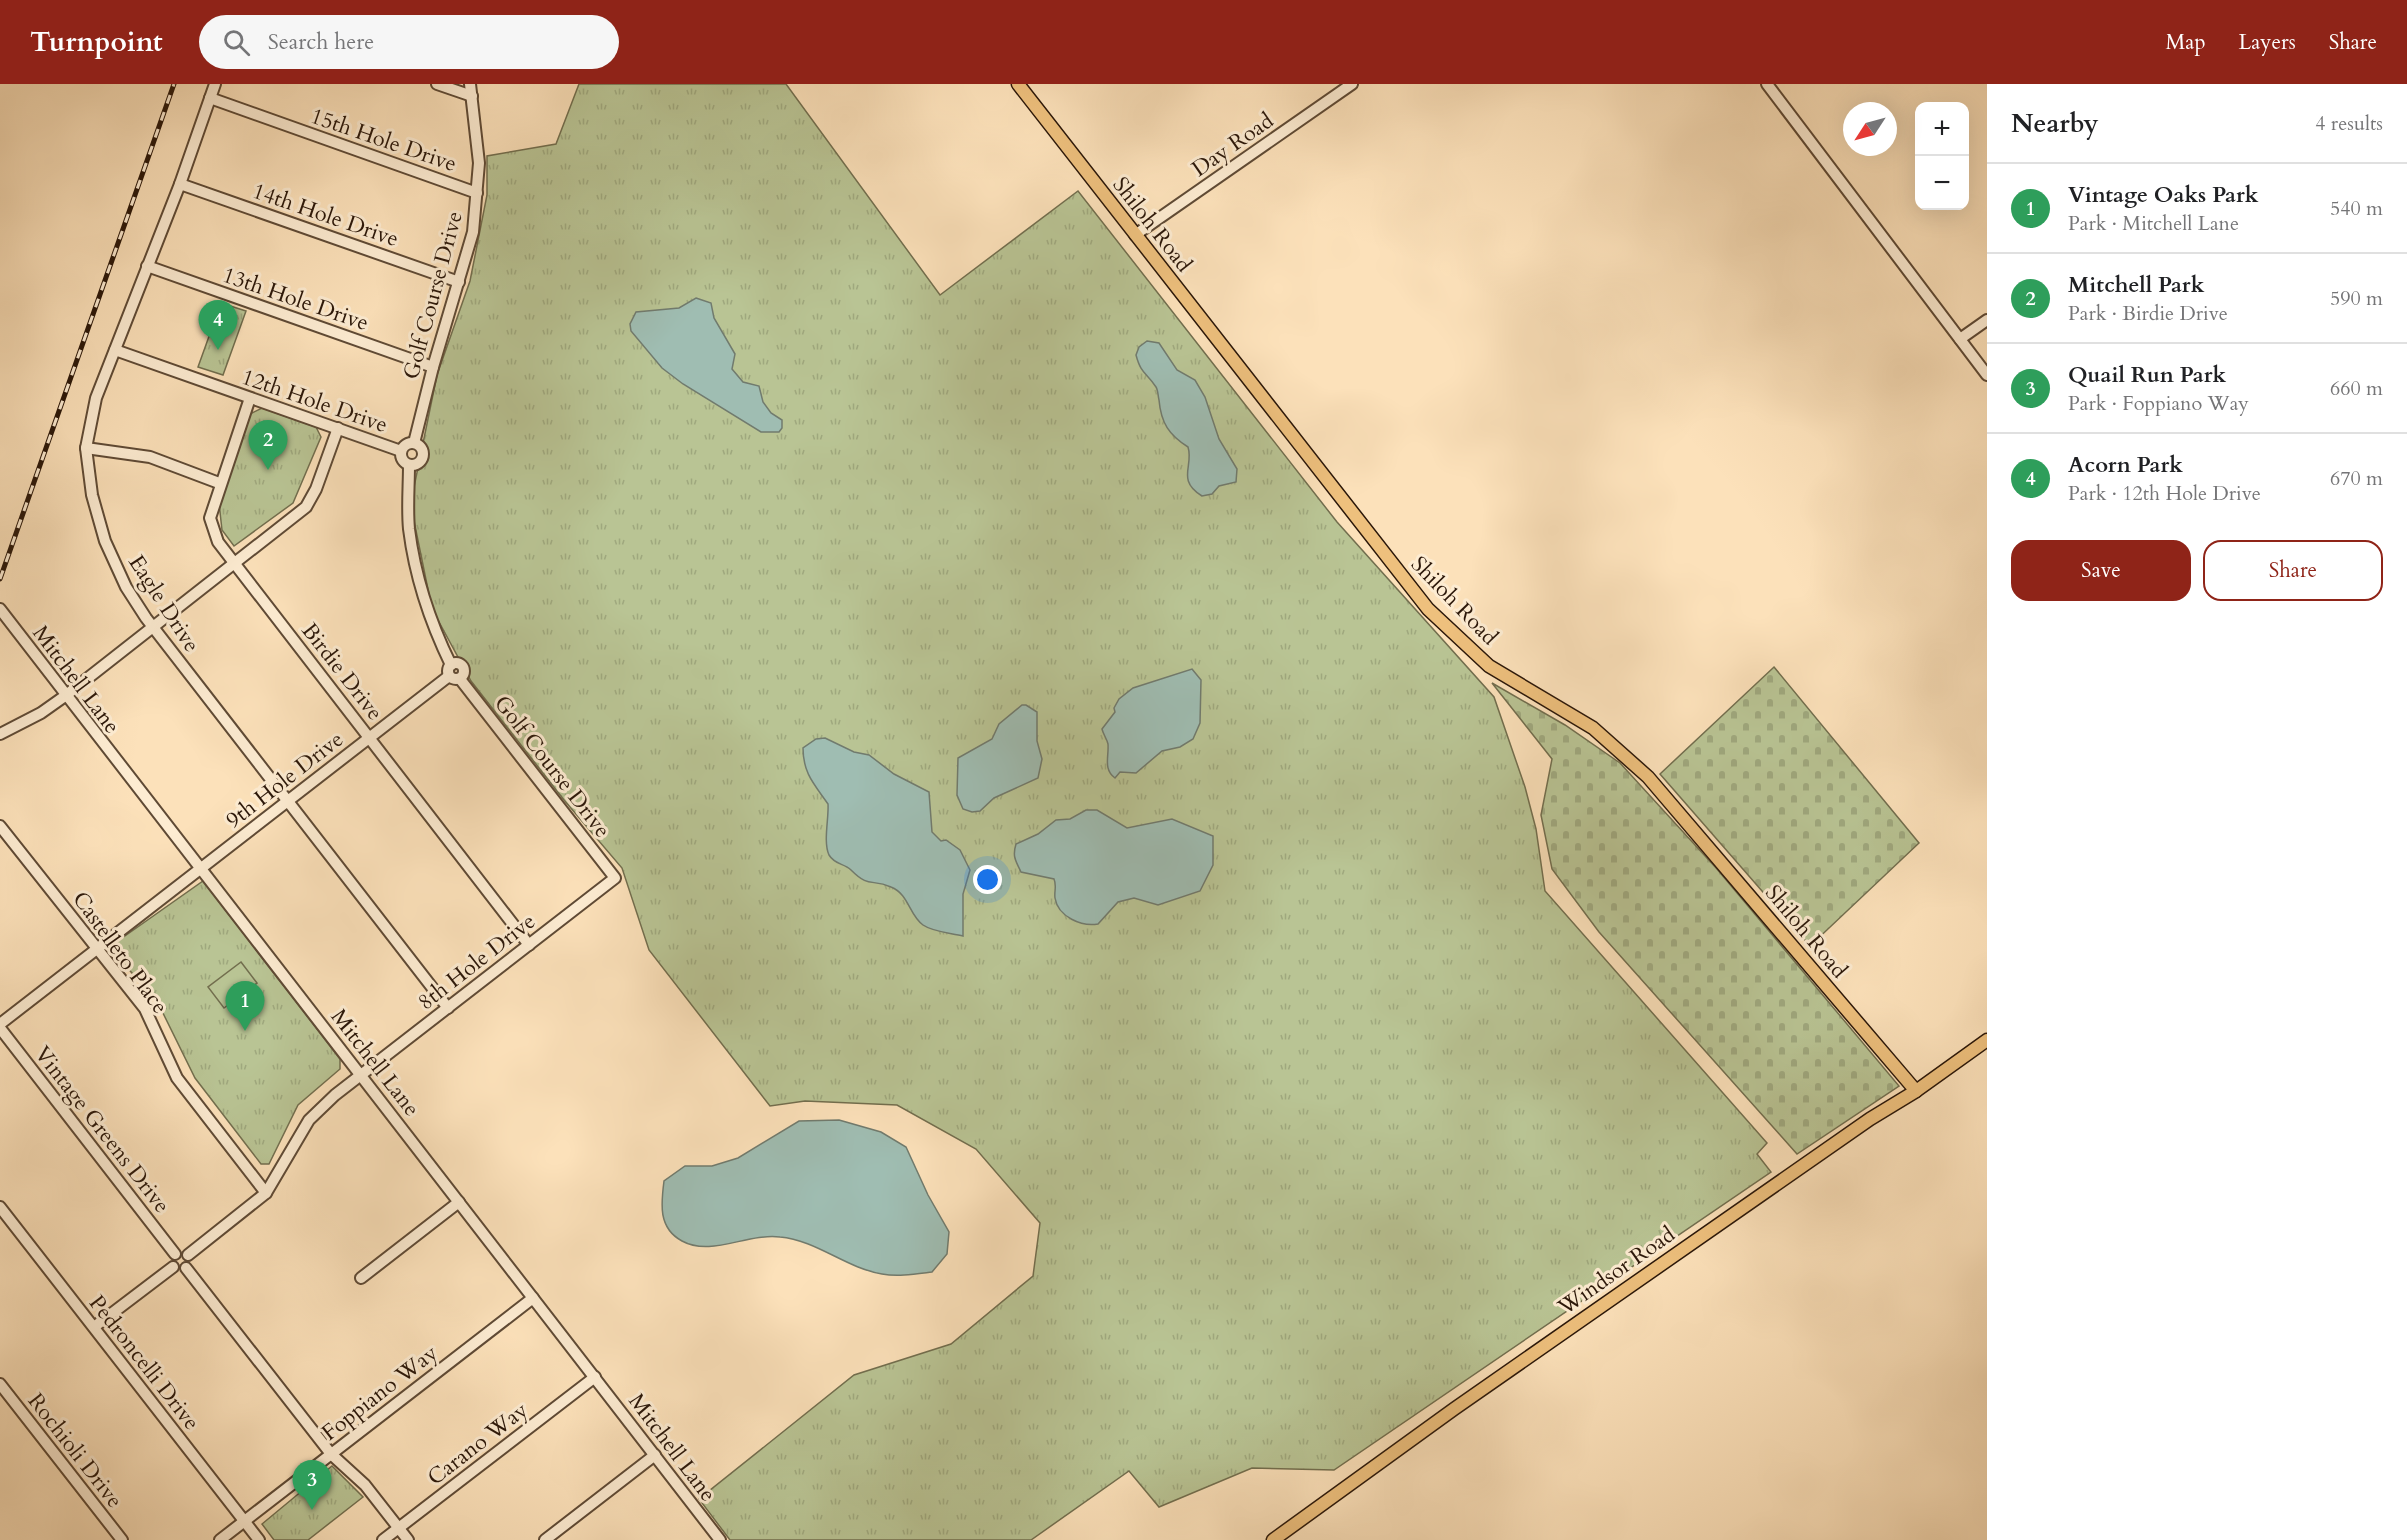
<!DOCTYPE html>
<html lang="en">
<head>
<meta charset="utf-8">
<style>
  :root { --surface:#fff; --page:#f6f6f6; --text:#202124; --muted:#757577; --line:#e0e0e0; --accent:#8f2418 }
  body { margin:0; font-family:Cardo,serif; background:var(--page); color:var(--text) }
  .controls { position:absolute; right:18px; top:18px; display:grid; overflow:hidden; border-radius:12px; box-shadow:0 6px 24px #0002 }
  .controls button { width:54px; height:54px; display:grid; place-items:center; padding:0; border:0; border-bottom:2px solid var(--line); background:var(--surface); color:var(--text); font:30px sans-serif }
  .compass { position:absolute; left:1843px; top:18px; width:54px; height:54px; border-radius:50%; background:var(--surface); box-shadow:0 6px 24px #0002; rotate:234deg }
  .you { position:absolute; left:988px; top:796px; width:21px; height:21px; margin:-15px; border:4px solid #fff; border-radius:50%; background:#1a73e8; box-shadow:0 0 0 9px #1a73e833 }
  .badge { display:grid; place-items:center; width:39px; height:39px; border-radius:50%; background:var(--accent); color:#fff; font-size:20px; font-weight:700 }
  .pin { position:absolute; translate:-50% -50px; filter:drop-shadow(0 2px 3px #0008) }
  .pin::after { content:''; position:absolute; top:32px; width:21px; height:18px; background:inherit; clip-path:polygon(0 0,100% 0,50% 100%) }
  .list { margin:0; padding:0; list-style:none }
  h2 { display:flex; justify-content:space-between; align-items:center; height:78px; margin:0; padding:0 24px; font-size:26px }
  h2 small { font-size:20px; font-weight:400; color:var(--muted) }
  .list li { display:grid; grid-template-columns:39px 1fr auto; gap:18px; align-items:center; box-sizing:border-box; height:90px; padding:0 24px; border-top:2px solid var(--line) }
  .list b { display:block; font-size:22px; white-space:nowrap }
  .list p { margin:0; font-size:20px; white-space:nowrap; color:var(--muted) }
  .list em { font-size:20px; font-style:normal; color:var(--muted) }
  .actions { display:flex; gap:12px; padding:18px 24px }
  .actions a { flex:1; padding:14px 0; border:2px solid var(--accent); border-radius:18px; text-align:center; font-size:21px; color:var(--accent) }
  .actions .main { background:var(--accent); color:#fff }
  .icon { flex:none; width:33px; height:33px; fill:none; stroke:currentColor; stroke-width:2; stroke-linecap:round; stroke-linejoin:round }
  .map { position:relative; flex:none; width:1987px; height:1456px; overflow:hidden }
  header { display:flex; align-items:center; gap:36px; box-sizing:border-box; height:84px; padding:0 30px; background:var(--accent); color:#fff }
  header strong { font-size:28px }
  nav { display:flex; gap:33px; margin-inline-start:auto; font-size:21px }
  .search { width:420px; height:54px; background:var(--page); display:flex; align-items:center; gap:15px; box-sizing:border-box; padding:0 21px; border-radius:33px; color:var(--muted); font-size:22px }
  main { display:flex }
  aside { flex:1; background:var(--surface) }
  .map>svg:first-child { display:block }
  .grass { fill:url(#grass-tufts); stroke:#726e4e; stroke-width:1.5 }
  .cemetery { fill:url(#cemetery-stones); stroke:#726e4e; stroke-width:1.5 }
  .pitch { fill:#b9c494; stroke:#726e4e; stroke-width:1.5 }
  .water { fill:#9fbdb2; stroke:#717b6e; stroke-width:1.5 }
  .lines { fill:none; stroke-linecap:round; stroke-linejoin:round }
  .minor-casing { stroke:#5f4a35; stroke-width:14 }
  .major-casing { stroke:#2b1709; stroke-width:15 }
  .minor { stroke:#fdecd2; stroke-width:10 }
  .major { stroke:#eec07d; stroke-width:12 }
  .rail-casing { stroke:#2b1709; stroke-width:5 }
  .rail { stroke:#fdecd2; stroke-width:3; stroke-dasharray:9; stroke-linecap:butt }
  .labels { text-anchor:middle; stroke-width:6; stroke-linejoin:round; paint-order:stroke }
  .street-label { font-size:22px; fill:#2b1709; stroke:#fdecd2 }
</style>
</head>
<body>
<header>
<strong>Turnpoint</strong>
<div class="search"><svg class="icon" aria-label="search" viewBox="0 0 24 24"><circle cx="10" cy="10" r="6"/><path d="M15 15l6 6"/></svg>Search here</div>
<nav><a>Map</a><a>Layers</a><a>Share</a></nav>
</header>
<main>
<div class="map">
<svg width="1987" height="1456" viewBox="0 0 1987 1456">
  <defs>
    <pattern id="grass-tufts" width="24" height="20" patternUnits="userSpaceOnUse" patternTransform="scale(1.5)"><rect width="24" height="20" fill="#b9c494"/><path d="M3 7l-1-3M5 7V3M7 7l1-3M15 17l-1-3M17 17v-4M19 17l1-3" fill="none" stroke="#9fa87e"/></pattern>
    <pattern id="cemetery-stones" width="16" height="16" patternUnits="userSpaceOnUse" patternTransform="scale(1.5)"><rect width="16" height="16" fill="#b9c494"/><path d="M2 7V4a2 2 0 0 1 4 0v3zM10 15v-3a2 2 0 0 1 4 0v3z" fill="#9fa87e"/></pattern>
  </defs>
  <rect width="100%" height="100%" fill="#fce1ba"/>
  <filter id="stains"><feTurbulence type="fractalNoise" baseFrequency=".00333" numOctaves="4"/><feColorMatrix values="0 0 0 0 .2 0 0 0 0 .09 0 0 0 0 .02 0 0 0 .5 -.17"/></filter>
  <radialGradient id="worn" r=".72"><stop offset=".6" stop-color="#630" stop-opacity="0"/><stop offset="1" stop-color="#630" stop-opacity=".3"/></radialGradient>
  <g class="grass">
    <polygon points="579,0 786,0 940,211 1078,107 1337,438 1494,613 1525,703 1536,745 1545,807 1767,1059 1757,1070 1771,1088 1334,1386 1252,1384 1159,1423 1129,1387 1031,1456 730,1456 699,1415 854,1291 951,1260 1033,1192 1040,1139 976,1065 897,1021 805,1017 770,1022 649,866 622,784 564,716 471,597 432,525 414,437 414,403 437,291 470,197 487,111 487,72 556,60"/>
    <polygon points="221,219 246,227 223,291 198,283"/>
    <polygon points="262,324 316,343 321,353 293,419 234,462 222,446 219,419 248,331"/>
    <polygon points="203,797 340,975 340,985 298,1021 269,1080 261,1080 195,994 158,919 112,866 115,859"/>
    <polygon points="332,1382 363,1413 308,1456 274,1456 262,1440"/>
  </g>
  <g class="cemetery">
    <polygon points="1774,583 1919,759 1810,862 1660,690"/>
    <polygon points="1492,599 1565,641 1620,679 1717,785 1899,1002 1797,1070 1599,848 1552,785 1541,731 1552,675"/>
  </g>
  <polygon class="pitch" points="241,878 257,899 224,924 208,903"/>
  <g class="water">
    <polygon points="696,214 711,219 714,234 735,270 732,285 743,298 759,302 763,318 771,329 782,336 782,344 779,348 761,348 683,300 662,284 631,247 630,240 636,228 679,224"/>
    <path d="M1147,257L1159,259L1177,286L1195,296L1205,313L1219,355L1237,385L1236,398L1219,402L1212,410L1202,412C1176,396 1194,382 1188,363C1169,351 1161,339 1159,316C1158,312 1158,306 1156,303C1146,288 1141,290 1136,271L1139,263Z"/>
    <path d="M1192,585L1201,596L1200,639L1193,655L1180,663L1162,667L1136,689L1120,688L1115,694C1103,685 1109,673 1108,660C1107,655 1103,650 1102,645L1115,628L1114,624L1119,615L1133,604Z"/>
    <polygon points="1022,621 1026,621 1037,628 1037,657 1042,675 1038,694 994,714 980,727 972,728 963,725 957,711 958,674 992,655 999,640"/>
    <path d="M825,654L854,668L869,671L894,690L929,708L932,748L941,757L946,756L960,766L970,786L963,810V852C951,849 933,848 923,841C909,831 909,810 891,803C871,794 870,805 851,786C844,779 835,781 829,771C823,758 829,734 828,720C815,701 803,690 803,664L816,655Z"/>
    <path d="M1086,726H1097L1127,744L1172,735L1213,752V781L1200,807L1158,821L1134,814L1118,818L1098,840C1082,843 1058,833 1055,814C1054,807 1057,802 1054,795L1021,788C1016,777 1012,773 1016,760L1038,750L1056,736L1070,735Z"/>
    <path d="M839,1036L881,1048L906,1063L928,1111L949,1148L947,1170L932,1188C916,1190 898,1193 882,1190C846,1184 816,1156 780,1153C747,1149 711,1173 682,1157C658,1144 661,1120 664,1097L685,1082H712L738,1074L799,1037Z"/>
  </g>
  <g class="lines">
    <g class="minor-casing">
      <g id="minor">
        <polyline points="215,0 180,100 96,314 86,364 92,411 105,457 126,503 146,534 448,924"/>
        <polyline points="437,0 472,12"/>
        <polyline points="1767,0 1987,291"/>
        <polyline points="210,14 477,109"/>
        <polyline points="180,100 459,198"/>
        <polyline points="1135,151 1352,0"/>
        <polyline points="147,182 433,283"/>
        <polyline points="1960,255 1987,236"/>
        <polyline points="115,266 401,367"/>
        <polyline points="250,314 210,434 218,458 529,861"/>
        <circle cx="412" cy="370" r="11"/>
        <polyline points="414,359 433,283 473,148 479,79 470,0"/>
        <polyline points="86,364 150,373 219,399"/>
        <path d="M409,381C409,402 407,424 409,445C415,493 430,538 451,581"/>
        <polyline points="0,525 720,1456"/>
        <circle cx="456" cy="587" r="8"/>
        <polyline points="0,650 41,629 65,612 306,423 316,405 338,344"/>
        <polyline points="0,742 145,925 177,994 266,1109"/>
        <polyline points="0,940 449,592"/>
        <polyline points="0,944 175,1170"/>
        <polyline points="0,1123 259,1456"/>
        <polyline points="188,1171 266,1109 309,1036 335,1011 615,794 460,595"/>
        <polyline points="186,1184 331,1370 365,1401 408,1456"/>
        <polyline points="361,1194 459,1118"/>
        <polyline points="94,1243 173,1183"/>
        <polyline points="0,1300 122,1456"/>
        <polyline points="220,1456 533,1214"/>
        <polyline points="383,1456 595,1293"/>
        <polyline points="545,1456 655,1371"/>
      </g>
    </g>
    <g class="major-casing">
      <g id="major">
        <polyline points="1018,0 1428,525 1489,582 1593,644 1648,693 1916,1007"/>
        <polyline points="1273,1456 1454,1325 1870,1035 1916,1007 1987,956"/>
      </g>
    </g>
    <use href="#minor" class="minor"/>
    <use href="#major" class="major"/>
    <g class="rail-casing">
      <polyline id="rail" points="0,495 174,0"/>
    </g>
    <use href="#rail" class="rail"/>
  </g>
  <g class="labels">
    <g class="street-label">
      <text transform="translate(384 55) rotate(19)" y="8">15th Hole Drive</text>
      <text transform="translate(1232 60) rotate(-35)" y="8">Day Road</text>
      <text transform="translate(326 130) rotate(19)" y="8">14th Hole Drive</text>
      <text transform="translate(1153 140) rotate(52)" y="8">Shiloh Road</text>
      <text transform="translate(432 211) rotate(-75)" y="8">Golf Course Drive</text>
      <text transform="translate(296 214) rotate(19)" y="8">13th Hole Drive</text>
      <text transform="translate(315 316) rotate(19)" y="8">12th Hole Drive</text>
      <text transform="translate(1455 516) rotate(46)" y="8">Shiloh Road</text>
      <text transform="translate(165 519) rotate(57)" y="8">Eagle Drive</text>
      <text transform="translate(343 587) rotate(52)" y="8">Birdie Drive</text>
      <text transform="translate(77 595) rotate(53)" y="8">Mitchell Lane</text>
      <text transform="translate(553 682) rotate(52)" y="8">Golf Course Drive</text>
      <text transform="translate(284 695) rotate(-38)" y="8">9th Hole Drive</text>
      <text transform="translate(1807 847) rotate(50)" y="8">Shiloh Road</text>
      <text transform="translate(121 868) rotate(54)" y="8">Castelleto Place</text>
      <text transform="translate(476 877) rotate(-38)" y="8">8th Hole Drive</text>
      <text transform="translate(376 978) rotate(52)" y="8">Mitchell Lane</text>
      <text transform="translate(103 1045) rotate(52)" y="8">Vintage Greens Drive</text>
      <text transform="translate(1616 1186) rotate(-35)" y="8">Windsor Road</text>
      <text transform="translate(145 1278) rotate(52)" y="8">Pedroncelli Drive</text>
      <text transform="translate(379 1308) rotate(-38)" y="8">Foppiano Way</text>
      <text transform="translate(477 1359) rotate(-38)" y="8">Carano Way</text>
      <text transform="translate(673 1363) rotate(53)" y="8">Mitchell Lane</text>
      <text transform="translate(76 1366) rotate(52)" y="8">Rochioli Drive</text>
    </g>
  </g>
  <rect width="100%" height="100%" filter="url(#stains)"/>
  <rect width="100%" height="100%" fill="url(#worn)"/>
</svg>
<div class="controls">
<button>+</button>
<button>−</button>
</div>
<svg class="compass" viewBox="-18 -18 36 36"><path d="M0-13l5 13h-10z" fill="#e53935"/><path d="M0 13l5-13h-10z" fill="#757577"/></svg>
<div class="you"></div>
<div class="pin badge" style="left:245px;top:947px;background:#2e9e5b">1</div>
<div class="pin badge" style="left:268px;top:386px;background:#2e9e5b">2</div>
<div class="pin badge" style="left:312px;top:1426px;background:#2e9e5b">3</div>
<div class="pin badge" style="left:218px;top:266px;background:#2e9e5b">4</div>
</div>
<aside>
<h2>Nearby<small>4 results</small></h2>
<ul class="list">
<li><span class="badge" style="background:#2e9e5b">1</span><div><b>Vintage Oaks Park</b><p>Park · Mitchell Lane</p></div><em>540 m</em></li>
<li><span class="badge" style="background:#2e9e5b">2</span><div><b>Mitchell Park</b><p>Park · Birdie Drive</p></div><em>590 m</em></li>
<li><span class="badge" style="background:#2e9e5b">3</span><div><b>Quail Run Park</b><p>Park · Foppiano Way</p></div><em>660 m</em></li>
<li><span class="badge" style="background:#2e9e5b">4</span><div><b>Acorn Park</b><p>Park · 12th Hole Drive</p></div><em>670 m</em></li>
</ul>
<div class="actions"><a class="main">Save</a><a>Share</a></div>
</aside>
</main>
</body>
</html>
